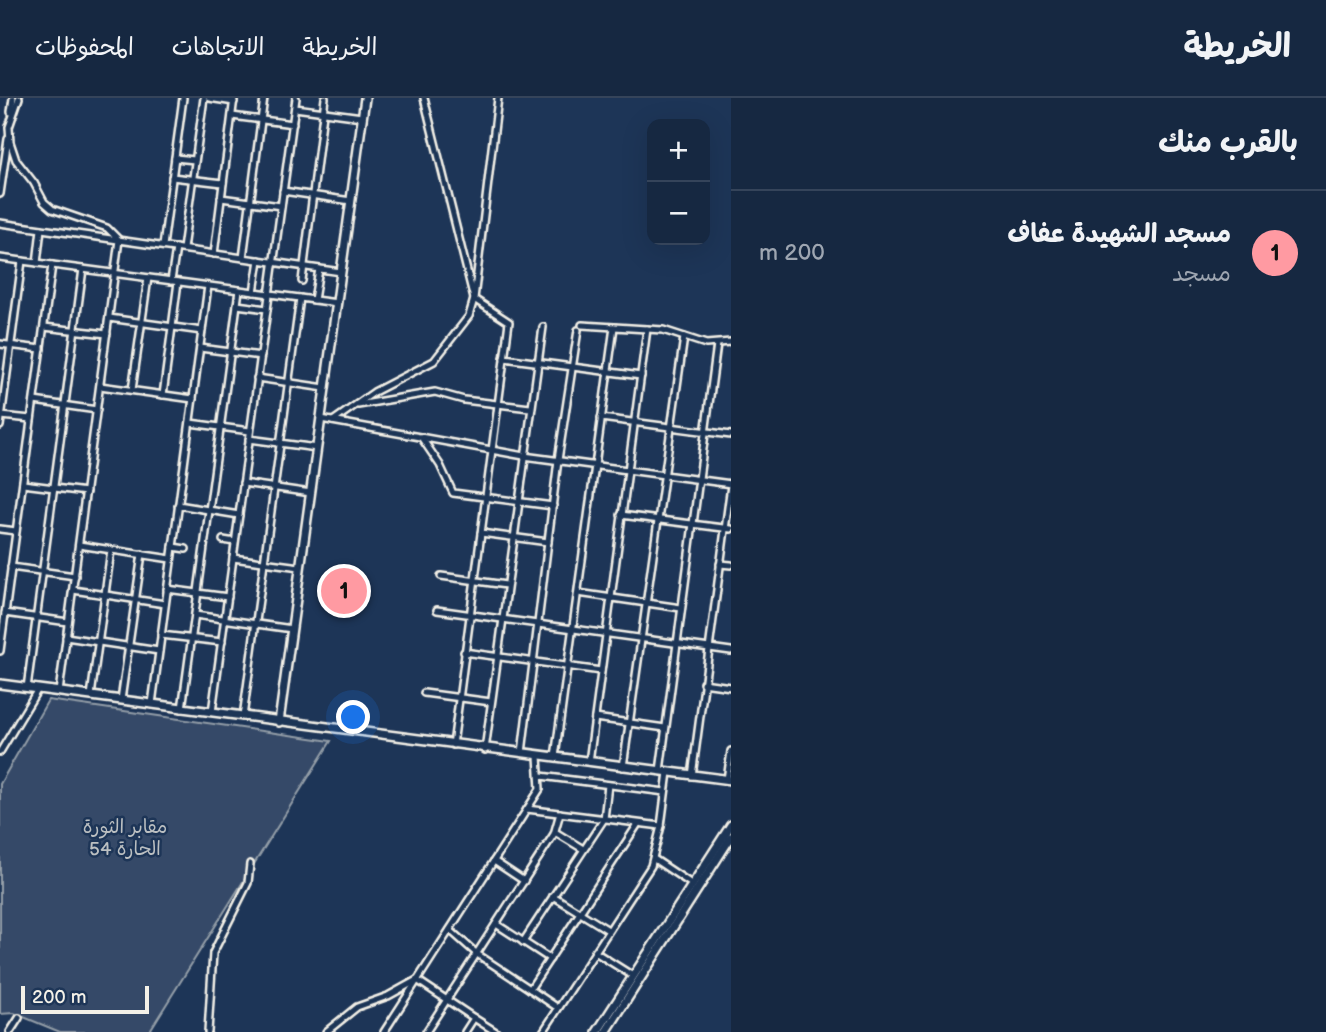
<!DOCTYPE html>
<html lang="ar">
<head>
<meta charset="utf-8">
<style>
  :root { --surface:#162841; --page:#23344c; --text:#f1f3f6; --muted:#9ea6b1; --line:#35445a; --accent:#ff9aa2 }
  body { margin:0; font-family:"Balsamiq Sans","Playpen Sans Arabic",sans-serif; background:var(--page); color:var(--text); direction:rtl }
  .controls { position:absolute; right:21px; top:21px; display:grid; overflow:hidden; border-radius:14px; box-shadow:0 7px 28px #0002 }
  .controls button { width:63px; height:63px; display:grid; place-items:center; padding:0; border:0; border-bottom:2px solid var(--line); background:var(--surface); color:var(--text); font:35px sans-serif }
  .scale { position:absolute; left:21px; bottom:18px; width:128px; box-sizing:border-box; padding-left:7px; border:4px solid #f4f1e8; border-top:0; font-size:19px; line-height:24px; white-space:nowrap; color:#f4f1e8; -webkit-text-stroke:5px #1d3557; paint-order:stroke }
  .you { position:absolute; left:354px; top:620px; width:24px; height:24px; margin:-18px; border:5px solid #fff; border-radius:50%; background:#1a73e8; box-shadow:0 0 0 10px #1a73e833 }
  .badge { display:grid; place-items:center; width:46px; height:46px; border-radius:50%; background:var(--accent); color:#111; font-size:23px; font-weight:700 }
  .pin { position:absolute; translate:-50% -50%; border:4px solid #fff; box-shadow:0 2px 7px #0006 }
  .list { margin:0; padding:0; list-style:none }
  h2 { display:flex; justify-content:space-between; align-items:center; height:91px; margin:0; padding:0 28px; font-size:30px }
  h2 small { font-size:23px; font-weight:400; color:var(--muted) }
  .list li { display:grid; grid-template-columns:46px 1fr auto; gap:21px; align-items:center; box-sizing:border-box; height:126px; padding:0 28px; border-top:2px solid var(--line) }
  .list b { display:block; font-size:26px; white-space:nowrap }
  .list p { margin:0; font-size:23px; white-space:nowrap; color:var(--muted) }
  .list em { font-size:23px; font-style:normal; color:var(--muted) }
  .map { position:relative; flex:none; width:731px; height:934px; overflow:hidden; direction:ltr }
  header { display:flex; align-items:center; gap:42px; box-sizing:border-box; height:98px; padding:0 35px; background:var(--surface); border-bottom:2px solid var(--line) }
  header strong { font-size:33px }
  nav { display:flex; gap:38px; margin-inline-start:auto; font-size:24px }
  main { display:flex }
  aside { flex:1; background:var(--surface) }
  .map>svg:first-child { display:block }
  .green { fill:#354a67; stroke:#949ea8; stroke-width:2 }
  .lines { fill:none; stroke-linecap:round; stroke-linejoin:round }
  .minor-casing { stroke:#f4f1e8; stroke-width:10 }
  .secondary-casing { stroke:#f4f1e8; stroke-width:12 }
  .minor { stroke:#1d3557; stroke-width:5 }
  .secondary { stroke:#1d3557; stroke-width:7 }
  .labels { text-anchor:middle; stroke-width:5; stroke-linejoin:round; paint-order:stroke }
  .park-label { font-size:19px; fill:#bbbfc1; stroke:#1d3557 }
</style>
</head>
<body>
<header>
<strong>الخريطة</strong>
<nav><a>الخريطة</a><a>الاتجاهات</a><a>المحفوظات</a></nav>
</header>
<main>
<aside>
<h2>بالقرب منك<small></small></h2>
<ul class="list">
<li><span class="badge">1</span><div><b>مسجد الشهيدة عفاف</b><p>مسجد</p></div><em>200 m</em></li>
</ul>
</aside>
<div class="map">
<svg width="731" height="934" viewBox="0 0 731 934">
  <rect width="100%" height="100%" fill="#1d3557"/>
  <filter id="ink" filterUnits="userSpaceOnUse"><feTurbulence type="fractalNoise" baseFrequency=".0143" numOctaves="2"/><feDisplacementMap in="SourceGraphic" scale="14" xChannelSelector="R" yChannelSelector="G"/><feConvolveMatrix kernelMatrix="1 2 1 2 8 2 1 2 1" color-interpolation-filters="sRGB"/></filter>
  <g filter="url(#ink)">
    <polygon class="green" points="48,602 331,643 149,934 60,934 14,915 0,916 0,686"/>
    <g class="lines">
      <g class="minor-casing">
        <g id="minor">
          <polyline points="19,0 9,29 10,44 16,62 34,85 44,104 52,111 107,130 119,142 59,594"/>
          <polyline points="209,0 234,4"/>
          <polyline points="424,0 474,201 509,224 453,647"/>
          <polyline points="295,10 362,19"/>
          <polyline points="11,14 13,0"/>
          <polyline points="232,18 293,26"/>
          <polyline points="175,60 195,62"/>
          <polyline points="172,79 223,85"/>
          <polyline points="283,93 351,103"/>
          <polyline points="0,96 8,41"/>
          <polyline points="221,100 281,108"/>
          <polyline points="0,125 341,174"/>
          <polyline points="163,148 183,0"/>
          <polyline points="183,151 204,0"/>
          <polyline points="214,156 234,0"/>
          <polyline points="0,160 337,205"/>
          <polyline points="243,160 264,0"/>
          <polyline points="37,165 41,131"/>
          <polyline points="171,183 176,150"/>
          <polyline points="302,183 325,0"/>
          <polyline points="254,194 259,162"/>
          <polyline points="314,202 319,171"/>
          <polyline points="237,207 267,211"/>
          <polyline points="109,220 202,233"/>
          <polyline points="582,227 663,232 706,246 731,244"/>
          <polyline points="44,229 107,236"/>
          <polyline points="0,246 41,251"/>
          <polyline points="200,250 261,258"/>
          <polyline points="504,260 641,278"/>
          <polyline points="257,280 325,290"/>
          <polyline points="100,288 193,301"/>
          <polyline points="132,292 148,180"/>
          <polyline points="163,297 178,184"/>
          <polyline points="34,303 97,312"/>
          <polyline points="358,307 435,294 464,302 530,310"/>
          <polyline points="1,318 31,321"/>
          <polyline points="601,320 731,337"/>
          <polyline points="321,321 524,358 731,386"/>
          <polyline points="333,323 374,294 434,263 469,218 474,201 498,0"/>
          <polyline points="190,325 250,333"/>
          <polyline points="0,328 22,163"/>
          <polyline points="421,339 440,367 453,395 553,408"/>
          <polyline points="249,341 317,350"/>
          <polyline points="243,385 311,395"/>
          <polyline points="23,386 86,394"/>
          <polyline points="178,407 239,417"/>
          <polyline points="621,417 731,431"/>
          <polyline points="0,431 16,433"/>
          <polyline points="481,435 548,444"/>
          <polyline points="223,442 235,444"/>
          <polyline points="79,447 171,461"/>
          <polyline points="173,449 186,451"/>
          <polyline points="233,460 300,469"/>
          <polyline points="720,466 731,467"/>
          <polyline points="11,469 75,478"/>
          <polyline points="441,478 506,487"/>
          <polyline points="167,491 228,499"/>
          <polyline points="73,492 165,506"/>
          <polyline points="578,495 681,510"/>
          <polyline points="437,512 731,553"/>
          <polyline points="5,515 68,524"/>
          <polyline points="195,517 292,531"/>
          <polyline points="161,537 222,544"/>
          <polyline points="66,539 159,553"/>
          <polyline points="0,553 52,167"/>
          <polyline points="464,554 601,573"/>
          <polyline points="703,585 731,589"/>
          <polyline points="27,590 83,171"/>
          <polyline points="424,595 491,604"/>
          <polyline points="91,598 111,452"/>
          <polyline points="121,602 142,456"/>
          <polyline points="152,606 208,188"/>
          <polyline points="182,611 239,192"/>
          <polyline points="212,614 296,0"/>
          <polyline points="243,619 300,200"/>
          <polyline points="595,620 665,630"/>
          <polyline points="485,652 543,229"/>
          <polyline points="0,654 38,591"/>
          <polyline points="522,655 558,362 578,232"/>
          <polyline points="555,659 614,229"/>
          <polyline points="589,664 647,231"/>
          <polyline points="623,669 684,239"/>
          <polyline points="660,673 717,246"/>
          <polyline points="541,678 665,694"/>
          <polyline points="692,678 731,387"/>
          <polyline points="727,682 731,653"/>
          <polyline points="527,711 661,728"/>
          <polyline points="555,734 583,751"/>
          <polyline points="654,761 693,787"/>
          <polyline points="494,763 524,783"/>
          <polyline points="553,798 608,832"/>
          <polyline points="496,826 550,861"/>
          <polyline points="450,832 477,856 530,891 638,726"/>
          <polyline points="523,844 604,721 608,687"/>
          <polyline points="595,854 633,878"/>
          <polyline points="530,891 558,910"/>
          <polyline points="474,920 496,934"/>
          <polyline points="10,934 19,920"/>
          <polyline points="208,934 213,855 248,785 250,766"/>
          <polyline points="326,934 357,909 388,898 417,882 474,920 465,934"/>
          <polyline points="384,934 540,691 538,658"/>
          <polyline points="426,934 554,736 560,715"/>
          <polyline points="543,934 651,768 661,728 668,674"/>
        </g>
      </g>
      <g class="secondary-casing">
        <g id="secondary">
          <polyline points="0,586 731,682"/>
          <polyline points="279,624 365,0"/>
          <polyline points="597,934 731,727"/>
          <polyline points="606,934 731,739"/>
        </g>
      </g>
      <use href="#minor" class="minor"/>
      <use href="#secondary" class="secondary"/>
    </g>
  </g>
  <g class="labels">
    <g class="park-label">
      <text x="125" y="735">مقابر الثورة<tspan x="125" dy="22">الحارة 54</tspan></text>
    </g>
  </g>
</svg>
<div class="controls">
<button>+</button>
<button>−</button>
</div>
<div class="scale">200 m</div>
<div class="you"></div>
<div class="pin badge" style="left:344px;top:493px">1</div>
</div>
</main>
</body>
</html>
